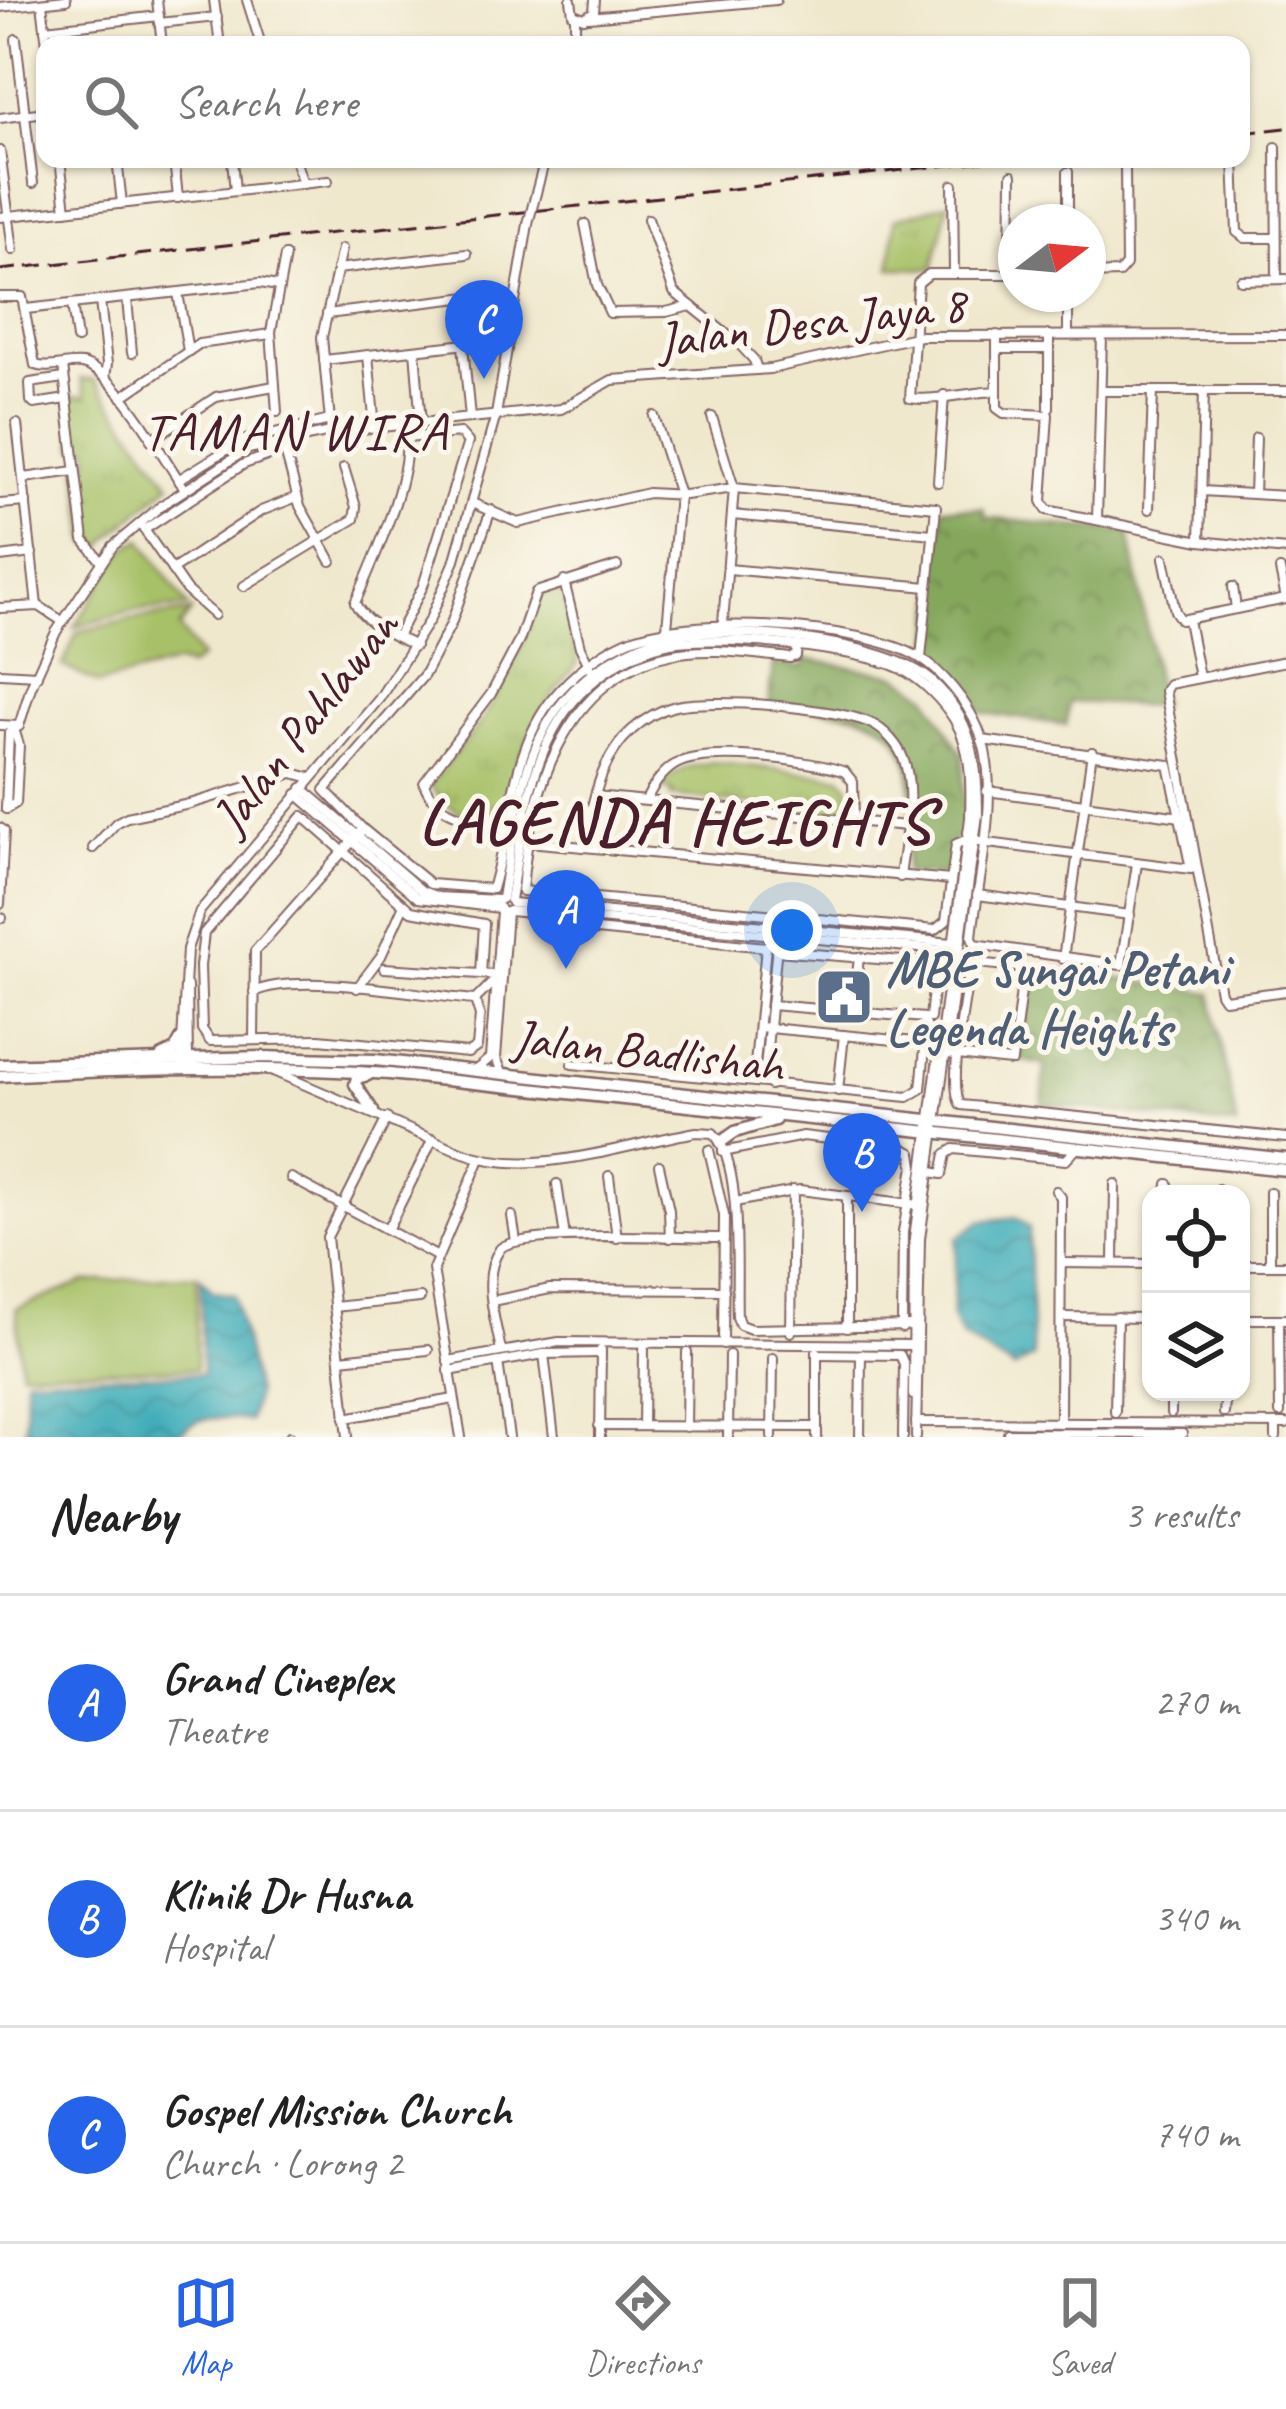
<!DOCTYPE html>
<html lang="en">
<head>
<meta charset="utf-8">
<style>
  :root { --surface:#fff; --page:#f2f2f2; --text:#222; --muted:#767676; --line:#e0e0e0; --accent:#2563eb }
  body { margin:0; font-family:Caveat,sans-serif; background:var(--page); color:var(--text) }
  .controls { position:absolute; right:36px; bottom:36px; display:grid; overflow:hidden; border-radius:24px; box-shadow:0 3px 9px #0004 }
  .controls button { width:108px; height:108px; display:grid; place-items:center; padding:0; border:0; border-bottom:3px solid var(--line); background:var(--surface); color:var(--text); font:60px sans-serif }
  .compass { position:absolute; left:998px; top:204px; width:108px; height:108px; border-radius:50%; background:var(--surface); box-shadow:0 3px 9px #0004; rotate:74deg }
  .you { position:absolute; left:792px; top:930px; width:42px; height:42px; margin:-30px; border:9px solid #fff; border-radius:50%; background:#1a73e8; box-shadow:0 0 0 18px #1a73e833 }
  .badge { display:grid; place-items:center; width:78px; height:78px; border-radius:50%; background:var(--accent); color:#fff; font-size:39px; font-weight:700 }
  .pin { position:absolute; translate:-50% -99px; filter:drop-shadow(0 3px 6px #0008) }
  .pin::after { content:''; position:absolute; top:63px; width:42px; height:36px; background:inherit; clip-path:polygon(0 0,100% 0,50% 100%) }
  .list { margin:0; padding:0; list-style:none }
  h2 { display:flex; justify-content:space-between; align-items:center; height:156px; margin:0; padding:0 48px; font-size:51px }
  h2 small { font-size:39px; font-weight:400; color:var(--muted) }
  .list li { display:grid; grid-template-columns:78px 1fr auto; gap:36px; align-items:center; box-sizing:border-box; height:216px; padding:0 48px; border-top:3px solid var(--line) }
  .list b { display:block; font-size:45px; white-space:nowrap }
  .list p { margin:0; font-size:39px; white-space:nowrap; color:var(--muted) }
  .list em { font-size:39px; font-style:normal; color:var(--muted) }
  .icon { flex:none; width:66px; height:66px; fill:none; stroke:currentColor; stroke-width:2; stroke-linecap:round; stroke-linejoin:round }
  .map { position:relative; flex:none; width:1286px; height:1437px; overflow:hidden }
  .search { position:absolute; background:var(--surface); box-shadow:0 3px 9px #0004; left:36px; right:36px; top:36px; height:132px; display:flex; align-items:center; gap:30px; box-sizing:border-box; padding:0 42px; border-radius:24px; color:var(--muted); font-size:45px }
  .sheet { height:804px; background:var(--surface) }
  nav { display:flex; justify-content:space-around; align-items:center; box-sizing:border-box; height:168px; border-top:3px solid var(--line); background:var(--surface); font-size:33px; color:var(--muted) }
  nav a { display:grid; justify-items:center; gap:6px }
  nav .on { color:var(--accent) }
  .map>svg:first-child { display:block }
  .grass { fill:#a7c167; stroke:#787049; stroke-width:3 }
  .forest { fill:url(#forest-crowns); stroke:#686344; stroke-width:3 }
  .park { fill:url(#park-tufts); stroke:#787049; stroke-width:3 }
  .water { fill:url(#water-waves); stroke:#426471; stroke-width:3 }
  .lines { fill:none; stroke-linecap:round; stroke-linejoin:round }
  .minor-casing { stroke:#846564; stroke-width:12 }
  .major-casing { stroke:#846564; stroke-width:15 }
  .minor { stroke:#fff; stroke-width:8 }
  .major { stroke:#fff; stroke-width:10 }
  .rail { stroke:#4a1f2b; stroke-width:3; stroke-dasharray:18 9; stroke-linecap:butt }
  .minor-bridge-casing { stroke:#846564; stroke-width:12; stroke-linecap:butt }
  .minor-bridge { stroke:#fff; stroke-width:8 }
  .labels { text-anchor:middle; stroke-width:10; stroke-linejoin:round; paint-order:stroke }
  .street-label { font-size:51px; fill:#4a1f2b; stroke:#fbf7ec }
  .service-label { font-size:51px; font-weight:bold; fill:#4e5e75; stroke:#fbf7ec; text-anchor:start }
  .neighbourhood-label { font-size:54px; letter-spacing:3px; fill:#4a1f2b; stroke:#fbf7ec }
  .district-label { font-size:63px; font-weight:bold; letter-spacing:3px; fill:#4a1f2b; stroke:#fbf7ec }
</style>
</head>
<body>
<div class="map">
<svg width="1286" height="1437" viewBox="0 0 1286 1437">
  <defs>
    <pattern id="forest-crowns" width="20" height="18" patternUnits="userSpaceOnUse" patternTransform="scale(3)"><rect width="20" height="18" fill="#85a75c"/><path d="M2 6a3 3 0 1 1 6 0M12 15a3 3 0 1 1 6 0" fill="none" stroke="#6f874c"/></pattern>
    <pattern id="park-tufts" width="24" height="20" patternUnits="userSpaceOnUse" patternTransform="scale(3)"><rect width="24" height="20" fill="#a7c167"/><path d="M3 7l-1-3M5 7V3M7 7l1-3M15 17l-1-3M17 17v-4M19 17l1-3" fill="none" stroke="#91a55a"/></pattern>
    <pattern id="water-waves" width="16" height="10" patternUnits="userSpaceOnUse" patternTransform="scale(3)"><rect width="16" height="10" fill="#39aab7"/><path d="M0 5q4-4 8 0t8 0" fill="none" stroke="#328a95"/></pattern>
  </defs>
  <rect width="100%" height="100%" fill="#fbf7ec"/>
  <filter id="ink" filterUnits="userSpaceOnUse"><feTurbulence type="fractalNoise" baseFrequency=".00833" numOctaves="2"/><feDisplacementMap in="SourceGraphic" scale="24" xChannelSelector="R" yChannelSelector="G"/><feConvolveMatrix kernelMatrix="1 2 1 2 8 2 1 2 1" color-interpolation-filters="sRGB"/></filter>
  <filter id="wash" filterUnits="userSpaceOnUse"><feTurbulence type="fractalNoise" baseFrequency=".004" numOctaves="4" result="noise"/><feDisplacementMap in="SourceGraphic" scale="48" xChannelSelector="R" yChannelSelector="G"/><feGaussianBlur stdDeviation="2.7" result="paint"/><feColorMatrix in="noise" values="0 0 0 0 0 0 0 0 0 0 0 0 0 0 0 0 0 1.4 0 .05"/><feComposite in="paint" operator="in"/></filter>
  <g filter="url(#wash)">
    <rect width="100%" height="100%" fill="#f0e8cd"/>
    <g class="grass">
      <polygon points="141,539 188,607 133,611 74,627 123,551"/>
      <polygon points="191,612 179,628 201,658 189,667 178,663 99,684 63,666 77,632 134,619"/>
      <polygon points="197,1275 196,1369 21,1371 16,1309 84,1282"/>
    </g>
    <g class="forest">
      <polygon points="943,507 984,509 986,518 1129,532 1161,706 1069,702 1066,725 984,713 930,653"/>
      <path d="M804,659L897,675L927,695L963,756L964,833L954,838L948,875L907,874L905,870C910,819 930,733 861,716C832,708 798,709 768,705L773,663L802,668Z"/>
      <polygon points="1041,966 1211,993 1237,1126 1042,1104 1045,1064 1019,1060 1030,989"/>
    </g>
    <g class="park">
      <polygon points="949,203 933,269 891,268 895,219"/>
      <polygon points="81,379 95,380 170,484 111,536 100,550 87,543 77,462 90,460 89,447 75,448 68,396 86,397"/>
      <path d="M562,590L578,663C533,717 525,740 505,807L493,805L489,818C462,818 444,807 430,785L481,722L518,655L542,594Z"/>
      <path d="M713,762L841,777L849,787V809L845,814L671,796L672,790L659,789C674,770 689,765 713,762Z"/>
    </g>
    <g class="water">
      <polygon points="1016,1217 1029,1227 1033,1357 1014,1369 962,1337 952,1317 957,1238 981,1221"/>
      <path d="M201,1278L213,1292L234,1295L256,1393L249,1421C223,1417 194,1414 177,1437H25L26,1377L202,1374Z"/>
    </g>
  </g>
  <g filter="url(#ink)">
    <g class="lines">
      <g class="minor-casing">
        <g id="minor">
          <polyline points="157,0 162,45"/>
          <polyline points="214,0 220,45"/>
          <polyline points="247,0 261,45"/>
          <polyline points="571,0 573,14 584,18 594,12 595,0"/>
          <polyline points="42,3 47,45"/>
          <polyline points="0,7 66,0"/>
          <polyline points="589,17 776,0"/>
          <polyline points="159,23 217,17"/>
          <polyline points="45,29 159,16"/>
          <polyline points="16,39 33,183"/>
          <polyline points="575,45 575,17"/>
          <polyline points="0,118 45,112"/>
          <polyline points="1276,147 1277,279"/>
          <polyline points="0,151 13,250"/>
          <polyline points="60,159 66,210"/>
          <polyline points="117,159 122,204"/>
          <polyline points="174,159 178,198"/>
          <polyline points="232,159 235,191"/>
          <polyline points="295,159 303,184"/>
          <polyline points="1234,159 1237,232 1245,238 1276,238"/>
          <polyline points="953,185 954,273"/>
          <polyline points="536,193 545,159"/>
          <polyline points="0,217 328,181"/>
          <polyline points="648,219 674,292 741,346 754,360 757,370"/>
          <polyline points="1068,222 1068,172"/>
          <polyline points="585,224 597,285 610,313 666,312 691,306"/>
          <polyline points="337,269 467,254"/>
          <polyline points="1011,274 1012,175"/>
          <polyline points="1088,274 1119,273 1126,265 1125,166"/>
          <polyline points="1241,280 1286,279"/>
          <polyline points="178,293 188,351"/>
          <polyline points="1068,294 1068,334"/>
          <path d="M0,297H22L35,365C51,370 66,362 82,364C117,371 164,460 185,489"/>
          <polyline points="127,299 132,353"/>
          <polyline points="100,301 107,364 105,377"/>
          <polyline points="72,304 77,339"/>
          <polyline points="26,309 260,283 278,286"/>
          <polyline points="327,314 477,296"/>
          <polyline points="997,335 997,408 1004,413 1048,415 1042,501 1047,510 1200,541 1286,550"/>
          <polyline points="1049,335 1049,408"/>
          <polyline points="463,345 470,418"/>
          <polyline points="997,349 1049,349"/>
          <polyline points="415,350 421,424"/>
          <polyline points="368,355 375,428"/>
          <polyline points="324,360 484,342"/>
          <polyline points="63,366 84,540 101,561"/>
          <polyline points="64,378 30,383 31,401 34,404 67,399"/>
          <path d="M996,391C972,392 929,402 910,398L918,283L929,274H1016"/>
          <polyline points="1101,391 1286,391"/>
          <polyline points="122,397 199,344 271,334"/>
          <polyline points="277,412 271,332 285,256"/>
          <polyline points="654,416 679,495 667,628"/>
          <polyline points="712,417 734,488 723,623"/>
          <polyline points="17,424 37,606"/>
          <polyline points="331,432 322,337 342,249"/>
          <path d="M406,438C411,479 372,564 355,603C366,625 394,635 415,646"/>
          <polyline points="151,440 216,397 274,386"/>
          <polyline points="284,448 300,506 331,561"/>
          <polyline points="24,478 75,471"/>
          <polyline points="178,480 241,441 330,420"/>
          <polyline points="938,482 944,395"/>
          <polyline points="1202,491 1286,496"/>
          <polyline points="1254,494 1256,438"/>
          <polyline points="472,503 518,523 648,493 685,495 734,488 936,507 921,658"/>
          <polyline points="0,504 26,502"/>
          <polyline points="1149,509 1153,391"/>
          <path d="M491,510L451,624L424,675L325,790L363,829L430,884L492,889C511,827 510,751 553,698C572,675 596,655 624,642C683,614 864,623 920,658C943,672 967,702 978,728C1003,786 978,876 972,937L975,944L1121,965L1137,864"/>
          <polyline points="732,515 933,534"/>
          <polyline points="1097,520 1102,336"/>
          <polyline points="143,528 186,590 214,615"/>
          <polyline points="144,530 244,464 284,450"/>
          <polyline points="1200,541 1204,391"/>
          <polyline points="0,557 32,553"/>
          <polyline points="1164,558 1175,611 1181,620 1286,599"/>
          <polyline points="728,569 928,587"/>
          <polyline points="172,570 261,511 297,497"/>
          <polyline points="1280,570 1286,599"/>
          <polyline points="564,581 580,647 590,667"/>
          <polyline points="244,586 354,519 356,507 344,468"/>
          <polyline points="1233,587 1236,609"/>
          <polyline points="0,608 39,606 62,621"/>
          <polyline points="1188,620 1199,677"/>
          <polyline points="397,637 423,586 468,442 460,433 406,438"/>
          <path d="M797,647L796,656L790,658C750,654 708,646 669,655C563,678 529,796 522,891L935,930L946,921L956,844L966,840"/>
          <polyline points="1286,661 1169,684 1165,691 1220,993 1224,999 1286,991"/>
          <polyline points="0,673 37,675"/>
          <polyline points="0,725 19,726"/>
          <polyline points="19,726 31,687 56,632 113,546 162,505 248,449 331,432 561,409 612,380 770,369 920,336 1286,335"/>
          <polyline points="302,788 422,891 438,897 499,900"/>
          <polyline points="987,791 1181,817"/>
          <polyline points="297,794 418,898 499,908"/>
          <polyline points="595,796 906,826"/>
          <path d="M646,800C653,786 662,772 676,764C707,747 812,760 845,772L853,782L854,820"/>
          <polyline points="6,809 9,733 19,726"/>
          <polyline points="6,809 16,803 19,745 15,732"/>
          <path d="M508,824C476,820 436,818 424,783L491,694L519,641L536,592L617,566"/>
          <polyline points="0,828 4,831 0,904"/>
          <polyline points="528,842 951,880"/>
          <polyline points="980,842 1191,869 1169,765 982,740"/>
          <path d="M583,847C592,806 599,759 632,730C643,720 657,711 672,707C709,697 838,707 872,724C885,730 898,745 903,758C917,792 904,841 900,877"/>
          <polyline points="93,848 117,822 127,817 190,804 293,773 311,778"/>
          <polyline points="977,895 1130,915"/>
          <path d="M502,898C513,833 520,751 565,699C590,670 628,646 666,637C724,624 888,640 932,681C973,719 978,762 978,815L920,1239L916,1437"/>
          <path d="M510,900C522,831 529,747 580,694C602,671 634,651 666,644C715,634 857,647 901,669C922,680 942,700 954,719C972,748 971,785 970,818L914,1238L913,1395"/>
          <polyline points="512,903 953,943"/>
          <polyline points="509,911 952,951"/>
          <polyline points="0,918 2,918"/>
          <polyline points="577,919 586,929 766,947"/>
          <polyline points="776,951 928,963 935,971 930,1018"/>
          <polyline points="1063,959 1092,752"/>
          <polyline points="384,968 496,975"/>
          <polyline points="187,986 188,1061"/>
          <polyline points="357,988 381,956 403,907"/>
          <path d="M254,992C296,971 424,996 475,1000"/>
          <polyline points="475,1000 480,1016 477,1047 468,1053 319,1039 210,1041 202,1029 200,966 204,933 303,816 411,911 484,924 481,974"/>
          <polyline points="475,1000 495,980"/>
          <polyline points="771,1005 925,1018"/>
          <polyline points="853,1012 859,957"/>
          <polyline points="759,1027 926,1043"/>
          <polyline points="254,1040 255,951 363,829"/>
          <path d="M946,1054C968,1056 990,1059 1012,1061L1023,975L1017,967L977,963L969,970C966,997 947,1086 961,1105L1286,1138"/>
          <polyline points="181,1062 187,949 200,911 379,699 430,619 454,563 496,415 528,224"/>
          <polyline points="572,1064 908,1097 921,1089 927,1028 923,1018"/>
          <polyline points="477,1069 490,1058 501,911"/>
          <path d="M273,1071L459,1151C532,1181 623,1144 697,1132L713,1133C744,1162 735,1274 737,1317L740,1325L751,1329L912,1326"/>
          <polyline points="502,1072 496,1058 507,912"/>
          <polyline points="744,1081 751,1077 755,1065 766,946"/>
          <polyline points="770,1085 765,1069 778,935"/>
          <polyline points="838,1091 844,1035"/>
          <polyline points="709,1150 724,1215 723,1344"/>
          <polyline points="723,1152 803,1136 903,1148 912,1153 914,1166 903,1232 902,1328"/>
          <polyline points="659,1165 669,1210 670,1238"/>
          <polyline points="931,1172 942,1174 946,1154 954,1149 1066,1160 1077,1148"/>
          <polyline points="609,1176 617,1238"/>
          <polyline points="291,1178 436,1256"/>
          <polyline points="557,1184 565,1237"/>
          <polyline points="1056,1191 1061,1197 1060,1423"/>
          <polyline points="1167,1194 1168,1184"/>
          <polyline points="1218,1194 1218,1189"/>
          <polyline points="735,1202 800,1190 919,1205"/>
          <polyline points="512,1216 516,1241"/>
          <polyline points="387,1230 433,1139"/>
          <polyline points="1061,1263 1151,1264"/>
          <polyline points="1114,1263 1115,1184"/>
          <polyline points="1241,1265 1286,1265"/>
          <polyline points="1270,1265 1270,1192"/>
          <polyline points="492,1301 550,1289 724,1290"/>
          <polyline points="334,1307 420,1298"/>
          <polyline points="1061,1317 1151,1318"/>
          <polyline points="1241,1319 1286,1319"/>
          <polyline points="1279,1319 1280,1413"/>
          <polyline points="847,1328 847,1196"/>
          <polyline points="791,1332 793,1190"/>
          <path d="M501,1351C496,1321 480,1277 500,1249C515,1229 691,1238 724,1238"/>
          <polyline points="544,1354 554,1437"/>
          <polyline points="817,1354 900,1355 904,1364 903,1437"/>
          <polyline points="340,1359 428,1350"/>
          <polyline points="448,1361 559,1342 912,1345"/>
          <polyline points="498,1362 509,1437"/>
          <polyline points="449,1371 544,1354 601,1353"/>
          <polyline points="1171,1392 1171,1413"/>
          <polyline points="1115,1412 1117,1317"/>
          <polyline points="1224,1413 1226,1392"/>
          <polyline points="345,1418 454,1399"/>
          <polyline points="916,1422 1286,1424"/>
          <polyline points="599,1426 817,1427"/>
          <polyline points="643,1426 644,1349"/>
          <polyline points="686,1427 687,1352"/>
          <polyline points="1008,1433 1182,1434"/>
          <polyline points="290,1436 290,1437"/>
          <polyline points="348,1437 327,1237 387,1118"/>
          <polyline points="461,1437 433,1269 480,1159"/>
          <polyline points="600,1437 601,1350"/>
          <polyline points="728,1437 729,1355"/>
          <polyline points="772,1437 773,1358"/>
          <polyline points="817,1437 817,1352"/>
          <polyline points="860,1437 861,1354"/>
          <polyline points="1276,1437 1276,1424"/>
        </g>
      </g>
      <g class="major-casing">
        <g id="major">
          <polyline points="161,1057 175,1050 181,1039"/>
          <polyline points="0,1065 260,1057 375,1060 1286,1159"/>
          <polyline points="368,1075 357,1078 355,1084 373,1111"/>
          <path d="M0,1076C129,1069 260,1065 389,1074L1286,1170"/>
          <polyline points="721,1142 735,1132 775,1120"/>
        </g>
      </g>
      <use href="#minor" class="minor"/>
      <use href="#major" class="major"/>
      <g class="rail">
        <polyline points="1241,133 1286,128"/>
        <polyline points="0,270 1003,159"/>
      </g>
      <g class="minor-bridge-casing">
        <polyline id="minor-bridge" points="528,224 536,193"/>
      </g>
      <use href="#minor-bridge" class="minor-bridge"/>
    </g>
  </g>
  <defs>
    <g id="civic-square" transform="scale(3)"><rect x="-9" y="-9" width="18" height="18" rx="4" fill="#5c6f8a" stroke="#fbf7ec"/><path d="M-.6-6.5H3V-4.5H.6V-3L4-1V1h2V6H-6V1h2V-1L-.6-3ZM-1.2 2.5V6h2.4V2.5Z" fill="#fff"/></g>
  </defs>
  <g fill-rule="evenodd">
    <use href="#civic-square" x="844" y="997"/>
  </g>
  <g class="labels">
    <g class="street-label">
      <text transform="translate(811 321) rotate(-7)" y="18">Jalan Desa Jaya 8</text>
      <text transform="translate(304 721) rotate(-52)" y="18">Jalan Pahlawan</text>
      <text transform="translate(648 1050) rotate(6)" y="18">Jalan Badlishah</text>
    </g>
    <g class="service-label">
      <text x="886" y="986">MBE Sungai Petani<tspan x="886" dy="59">Legenda Heights</tspan></text>
    </g>
    <g class="neighbourhood-label">
      <text x="296" y="449">TAMAN WIRA</text>
    </g>
    <g class="district-label">
      <text x="676" y="842">LAGENDA HEIGHTS</text>
    </g>
  </g>
</svg>
<div class="controls">
<button><svg class="icon" aria-label="locate" viewBox="0 0 24 24"><circle cx="12" cy="12" r="6"/><path d="M12 2v4M12 18v4M2 12h4M18 12h4"/></svg></button>
<button><svg class="icon" aria-label="layers" viewBox="0 0 24 24"><path d="M12 4l9 5-9 5-9-5zM3 14l9 5 9-5"/></svg></button>
</div>
<svg class="compass" viewBox="-18 -18 36 36"><path d="M0-13l5 13h-10z" fill="#e53935"/><path d="M0 13l5-13h-10z" fill="#767676"/></svg>
<div class="you"></div>
<div class="pin badge" style="left:566px;top:969px">A</div>
<div class="pin badge" style="left:862px;top:1212px">B</div>
<div class="pin badge" style="left:484px;top:379px">C</div>
<div class="search"><svg class="icon" aria-label="search" viewBox="0 0 24 24"><circle cx="10" cy="10" r="6"/><path d="M15 15l6 6"/></svg>Search here</div>
</div>
<section class="sheet">
<h2>Nearby<small>3 results</small></h2>
<ul class="list">
<li><span class="badge">A</span><div><b>Grand Cineplex</b><p>Theatre</p></div><em>270 m</em></li>
<li><span class="badge">B</span><div><b>Klinik Dr Husna</b><p>Hospital</p></div><em>340 m</em></li>
<li><span class="badge">C</span><div><b>Gospel Mission Church</b><p>Church · Lorong 2</p></div><em>740 m</em></li>
</ul>
</section>
<nav>
<a class="on"><svg class="icon" aria-label="map" viewBox="0 0 24 24"><path d="M3 6l6-2 6 2 6-2v14l-6 2-6-2-6 2zM9 4v14M15 6v14"/></svg>Map</a>
<a><svg class="icon" aria-label="directions" viewBox="0 0 24 24"><path d="M12 3l9 9-9 9-9-9zM9 14v-3h6M13 9l2 2-2 2"/></svg>Directions</a>
<a><svg class="icon" aria-label="saved" viewBox="0 0 24 24"><path d="M7 4h10v16l-5-4-5 4z"/></svg>Saved</a>
</nav>
</body>
</html>
